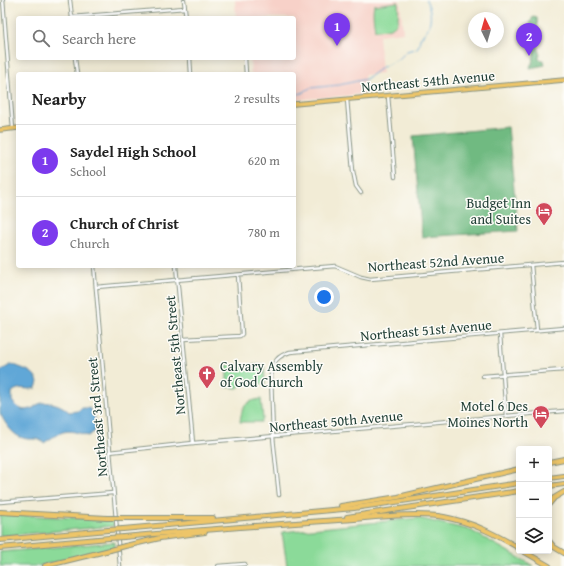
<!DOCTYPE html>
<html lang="en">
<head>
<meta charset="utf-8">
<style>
  :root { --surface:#fff; --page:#f2f2f2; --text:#222; --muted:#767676; --line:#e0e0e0; --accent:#7c3aed }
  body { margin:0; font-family:"Gentium Book Plus",serif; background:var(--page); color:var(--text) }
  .controls { position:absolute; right:12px; bottom:12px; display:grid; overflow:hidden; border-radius:4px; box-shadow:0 2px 10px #0003 }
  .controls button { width:36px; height:36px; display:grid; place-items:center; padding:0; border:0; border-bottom:1px solid var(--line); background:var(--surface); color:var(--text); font:20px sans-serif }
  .compass { position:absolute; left:468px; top:12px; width:36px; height:36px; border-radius:50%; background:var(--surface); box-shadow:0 2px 10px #0003; rotate:355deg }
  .you { position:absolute; left:324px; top:297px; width:14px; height:14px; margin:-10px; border:3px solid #fff; border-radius:50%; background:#1a73e8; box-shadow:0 0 0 6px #1a73e833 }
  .badge { display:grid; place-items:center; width:26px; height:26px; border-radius:50%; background:var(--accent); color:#fff; font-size:13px; font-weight:700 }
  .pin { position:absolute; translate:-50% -33px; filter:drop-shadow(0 1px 2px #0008) }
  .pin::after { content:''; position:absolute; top:21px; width:14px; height:12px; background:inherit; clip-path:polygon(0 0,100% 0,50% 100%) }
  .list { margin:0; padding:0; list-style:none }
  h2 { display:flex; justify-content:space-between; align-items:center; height:52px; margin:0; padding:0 16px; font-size:17px }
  h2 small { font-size:13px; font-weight:400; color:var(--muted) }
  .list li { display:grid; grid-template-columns:26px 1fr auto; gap:12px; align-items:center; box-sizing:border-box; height:72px; padding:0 16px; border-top:1px solid var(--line) }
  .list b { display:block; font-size:15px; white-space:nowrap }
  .list p { margin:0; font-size:13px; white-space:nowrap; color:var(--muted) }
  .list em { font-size:13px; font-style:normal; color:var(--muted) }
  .icon { flex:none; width:22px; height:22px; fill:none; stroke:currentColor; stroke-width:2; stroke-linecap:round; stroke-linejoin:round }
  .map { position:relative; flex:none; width:564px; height:566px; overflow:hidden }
  .search { position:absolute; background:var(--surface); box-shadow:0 2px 10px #0003; left:16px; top:16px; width:280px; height:44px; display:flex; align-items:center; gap:10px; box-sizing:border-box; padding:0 14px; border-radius:4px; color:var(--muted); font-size:15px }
  .panel { position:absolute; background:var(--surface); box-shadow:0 2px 10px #0003; left:16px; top:72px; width:280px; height:196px; border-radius:4px }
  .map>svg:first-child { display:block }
  .built { fill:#f7d1c8 }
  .green { fill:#8bda99; stroke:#558c66 }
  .forest { fill:#70ba81; stroke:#487c5a }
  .water { fill:#61a7d7; stroke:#407286 }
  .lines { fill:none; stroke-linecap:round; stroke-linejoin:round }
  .stream { stroke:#61a7d7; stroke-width:1 }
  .minor-casing { stroke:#889485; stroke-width:4.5 }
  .major-casing { stroke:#889485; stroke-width:5.5 }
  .highway-casing { stroke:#889485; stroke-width:6 }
  .minor { stroke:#fff; stroke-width:2.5 }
  .major { stroke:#edc569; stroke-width:3.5 }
  .highway { stroke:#edc569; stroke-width:4 }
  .highway-bridge-casing { stroke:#889485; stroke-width:6; stroke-linecap:butt }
  .highway-bridge { stroke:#edc569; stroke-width:4 }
  .labels { text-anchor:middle; stroke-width:3; stroke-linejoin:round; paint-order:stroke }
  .street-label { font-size:14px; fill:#1f3d34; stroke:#fdfcf7 }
  .poi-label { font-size:14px; fill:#1f3d34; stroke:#fdfcf7; text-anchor:end }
</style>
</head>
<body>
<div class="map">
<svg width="564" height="566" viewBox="0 0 564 566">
  <rect width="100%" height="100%" fill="#fdfcf7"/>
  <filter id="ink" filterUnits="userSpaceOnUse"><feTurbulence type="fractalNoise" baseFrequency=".025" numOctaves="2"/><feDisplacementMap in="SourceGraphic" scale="8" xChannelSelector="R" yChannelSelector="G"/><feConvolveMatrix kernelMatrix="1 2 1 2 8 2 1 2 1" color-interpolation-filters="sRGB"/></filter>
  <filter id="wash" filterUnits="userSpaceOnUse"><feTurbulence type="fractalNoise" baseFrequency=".012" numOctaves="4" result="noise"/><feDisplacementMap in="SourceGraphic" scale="16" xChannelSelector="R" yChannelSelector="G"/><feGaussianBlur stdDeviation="0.9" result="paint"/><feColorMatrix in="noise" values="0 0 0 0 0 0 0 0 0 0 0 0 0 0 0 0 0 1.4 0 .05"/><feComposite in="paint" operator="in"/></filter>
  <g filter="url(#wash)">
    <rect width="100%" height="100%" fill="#f2ecd6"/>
    <polygon class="built" points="235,0 400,0 403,32 379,35 382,73 364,75 365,94 294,100 294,74 251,74 250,58 294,58 294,18 236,18"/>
    <g class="green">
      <path d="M398,2C399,24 399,29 375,30C374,22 372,13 374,5Z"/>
      <polygon points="262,364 264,366 265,384 252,384 246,378 238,388 227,387 227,365 245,366"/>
      <path d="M261,399L263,419L261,422H240C242,407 245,401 261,399Z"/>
      <polygon points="0,514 113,520 114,526 0,536"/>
      <polygon points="418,518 470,530 534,566 287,566 282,532"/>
      <polygon points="115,542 115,547 39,566 0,566 0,552"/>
    </g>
    <g class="forest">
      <path d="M533,17L537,18L538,34L537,42L540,54L538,58L544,61L545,65L530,68L531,64H533L532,62L534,56V51L532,49L534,42C532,38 529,31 531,26L530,23Z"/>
      <polygon points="508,127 518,231 422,237 413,136"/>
    </g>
    <path class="water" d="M12,364C22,369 35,370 38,382L36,388C26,391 21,385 12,392V401C17,407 22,412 31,409C34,408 36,405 39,404C48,400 63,405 69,412L78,411L82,408H89C95,413 97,424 94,432L88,436C66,428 63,430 44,443C36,436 32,441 23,438C13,436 4,422 0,413V371Z"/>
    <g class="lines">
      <path class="stream" d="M294,95L302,93L310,88L339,85L366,79L381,68L400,58L407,51L417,48C420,45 419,42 420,39C422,35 426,32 428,28C432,18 431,9 426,0"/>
    </g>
  </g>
  <g filter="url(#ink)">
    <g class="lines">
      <g class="minor-casing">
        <g id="minor">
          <polyline points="3,0 13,129"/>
          <polyline points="70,0 72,18"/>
          <polyline points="184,0 186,18"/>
          <polyline points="72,17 185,8"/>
          <polyline points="75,58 77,74"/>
          <polyline points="190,58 191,74"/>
          <polyline points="245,58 246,74"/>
          <polyline points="388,96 395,177"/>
          <polyline points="347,99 353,171 356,186 361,193"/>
          <polyline points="531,265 537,330"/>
          <polyline points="94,266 120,566"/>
          <polyline points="176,266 193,443"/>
          <polyline points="96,287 335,266 361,277 370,279 564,262"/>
          <polyline points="500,334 506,416"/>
          <polyline points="184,339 240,336 242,334 238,275"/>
          <polyline points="483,376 564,370"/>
          <polyline points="109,452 193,443 564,411"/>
          <path d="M279,495L273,437L271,374C273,361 278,356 290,352L564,328"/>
          <polyline points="0,502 113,493"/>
          <polyline points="218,566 245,564"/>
        </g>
      </g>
      <g class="major-casing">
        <g id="major">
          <polyline points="294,104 564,80"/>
          <polyline points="0,130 18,128"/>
        </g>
      </g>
      <g class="highway-casing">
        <g id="highway">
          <polyline points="549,462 564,459"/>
          <polyline points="549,478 564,476"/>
          <polyline points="549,486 564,484"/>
          <polyline points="549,504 554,498 564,492"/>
          <polyline points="341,506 398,497 519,469"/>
          <polyline points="0,512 107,518"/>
          <polyline points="347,517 519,491"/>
          <polyline points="122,518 213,518"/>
          <polyline points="123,529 354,508 402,501 519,483"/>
          <path d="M124,537C195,530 267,525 338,520C370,518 414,512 444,517C474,523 493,533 519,548"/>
          <polyline points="0,540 108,530"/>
          <polyline points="549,541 554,547 564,553"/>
          <polyline points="125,546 160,538 205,532"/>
          <polyline points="0,548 109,538"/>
          <polyline points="523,551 549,566"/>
          <polyline points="45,566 110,550"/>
        </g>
      </g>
      <use href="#minor" class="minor"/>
      <use href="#major" class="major"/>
      <use href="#highway" class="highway"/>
      <g class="highway-bridge-casing">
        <g id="highway-bridge">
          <polyline points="107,518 122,518"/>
          <polyline points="108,530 123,529"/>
          <polyline points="109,538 124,537"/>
          <polyline points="110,550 125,546"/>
        </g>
      </g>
      <use href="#highway-bridge" class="highway-bridge"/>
    </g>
  </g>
  <defs>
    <g id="hotel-pin" transform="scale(0.9)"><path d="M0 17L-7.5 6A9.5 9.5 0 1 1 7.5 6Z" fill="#d1495b" stroke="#fdfcf7"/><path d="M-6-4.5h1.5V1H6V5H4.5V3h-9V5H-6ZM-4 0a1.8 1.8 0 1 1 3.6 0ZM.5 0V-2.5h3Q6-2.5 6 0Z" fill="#fff"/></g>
    <g id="church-pin" transform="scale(0.9)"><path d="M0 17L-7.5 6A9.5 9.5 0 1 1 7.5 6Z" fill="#d1495b" stroke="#fdfcf7"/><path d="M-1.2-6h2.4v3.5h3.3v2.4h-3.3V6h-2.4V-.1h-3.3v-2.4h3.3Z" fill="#fff"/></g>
  </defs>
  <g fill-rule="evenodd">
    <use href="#hotel-pin" x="544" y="211"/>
    <use href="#church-pin" x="207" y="374"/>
    <use href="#hotel-pin" x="541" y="414"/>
  </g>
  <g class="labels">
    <g class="street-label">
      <text transform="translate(428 81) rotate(-5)" y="5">Northeast 54th Avenue</text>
      <text transform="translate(436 262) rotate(-4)" y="5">Northeast 52nd Avenue</text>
      <text transform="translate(426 330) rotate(-5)" y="5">Northeast 51st Avenue</text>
      <text transform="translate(175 355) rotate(-95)" y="5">Northeast 5th Street</text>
      <text transform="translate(97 417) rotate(-95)" y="5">Northeast 3rd Street</text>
      <text transform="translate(336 421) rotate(-5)" y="5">Northeast 50th Avenue</text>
    </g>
    <g class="poi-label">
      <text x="531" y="208">Budget Inn<tspan x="531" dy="16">and Suites</tspan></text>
      <text x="220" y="371" text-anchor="start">Calvary Assembly<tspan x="220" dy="16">of God Church</tspan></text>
      <text x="528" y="411">Motel 6 Des<tspan x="528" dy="16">Moines North</tspan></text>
    </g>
  </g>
</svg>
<div class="controls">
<button>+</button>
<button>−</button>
<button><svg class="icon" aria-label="layers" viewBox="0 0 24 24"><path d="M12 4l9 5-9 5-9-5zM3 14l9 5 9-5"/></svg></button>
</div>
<svg class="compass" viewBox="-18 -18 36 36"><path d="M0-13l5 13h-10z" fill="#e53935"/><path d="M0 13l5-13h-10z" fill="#767676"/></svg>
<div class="you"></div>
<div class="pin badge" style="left:337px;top:46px">1</div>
<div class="pin badge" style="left:529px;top:56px">2</div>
<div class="search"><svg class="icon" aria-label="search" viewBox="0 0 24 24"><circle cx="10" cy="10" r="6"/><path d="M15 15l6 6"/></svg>Search here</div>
<section class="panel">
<h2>Nearby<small>2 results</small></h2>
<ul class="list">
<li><span class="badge">1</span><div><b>Saydel High School</b><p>School</p></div><em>620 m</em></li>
<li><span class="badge">2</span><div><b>Church of Christ</b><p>Church</p></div><em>780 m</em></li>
</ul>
</section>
</div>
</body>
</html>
